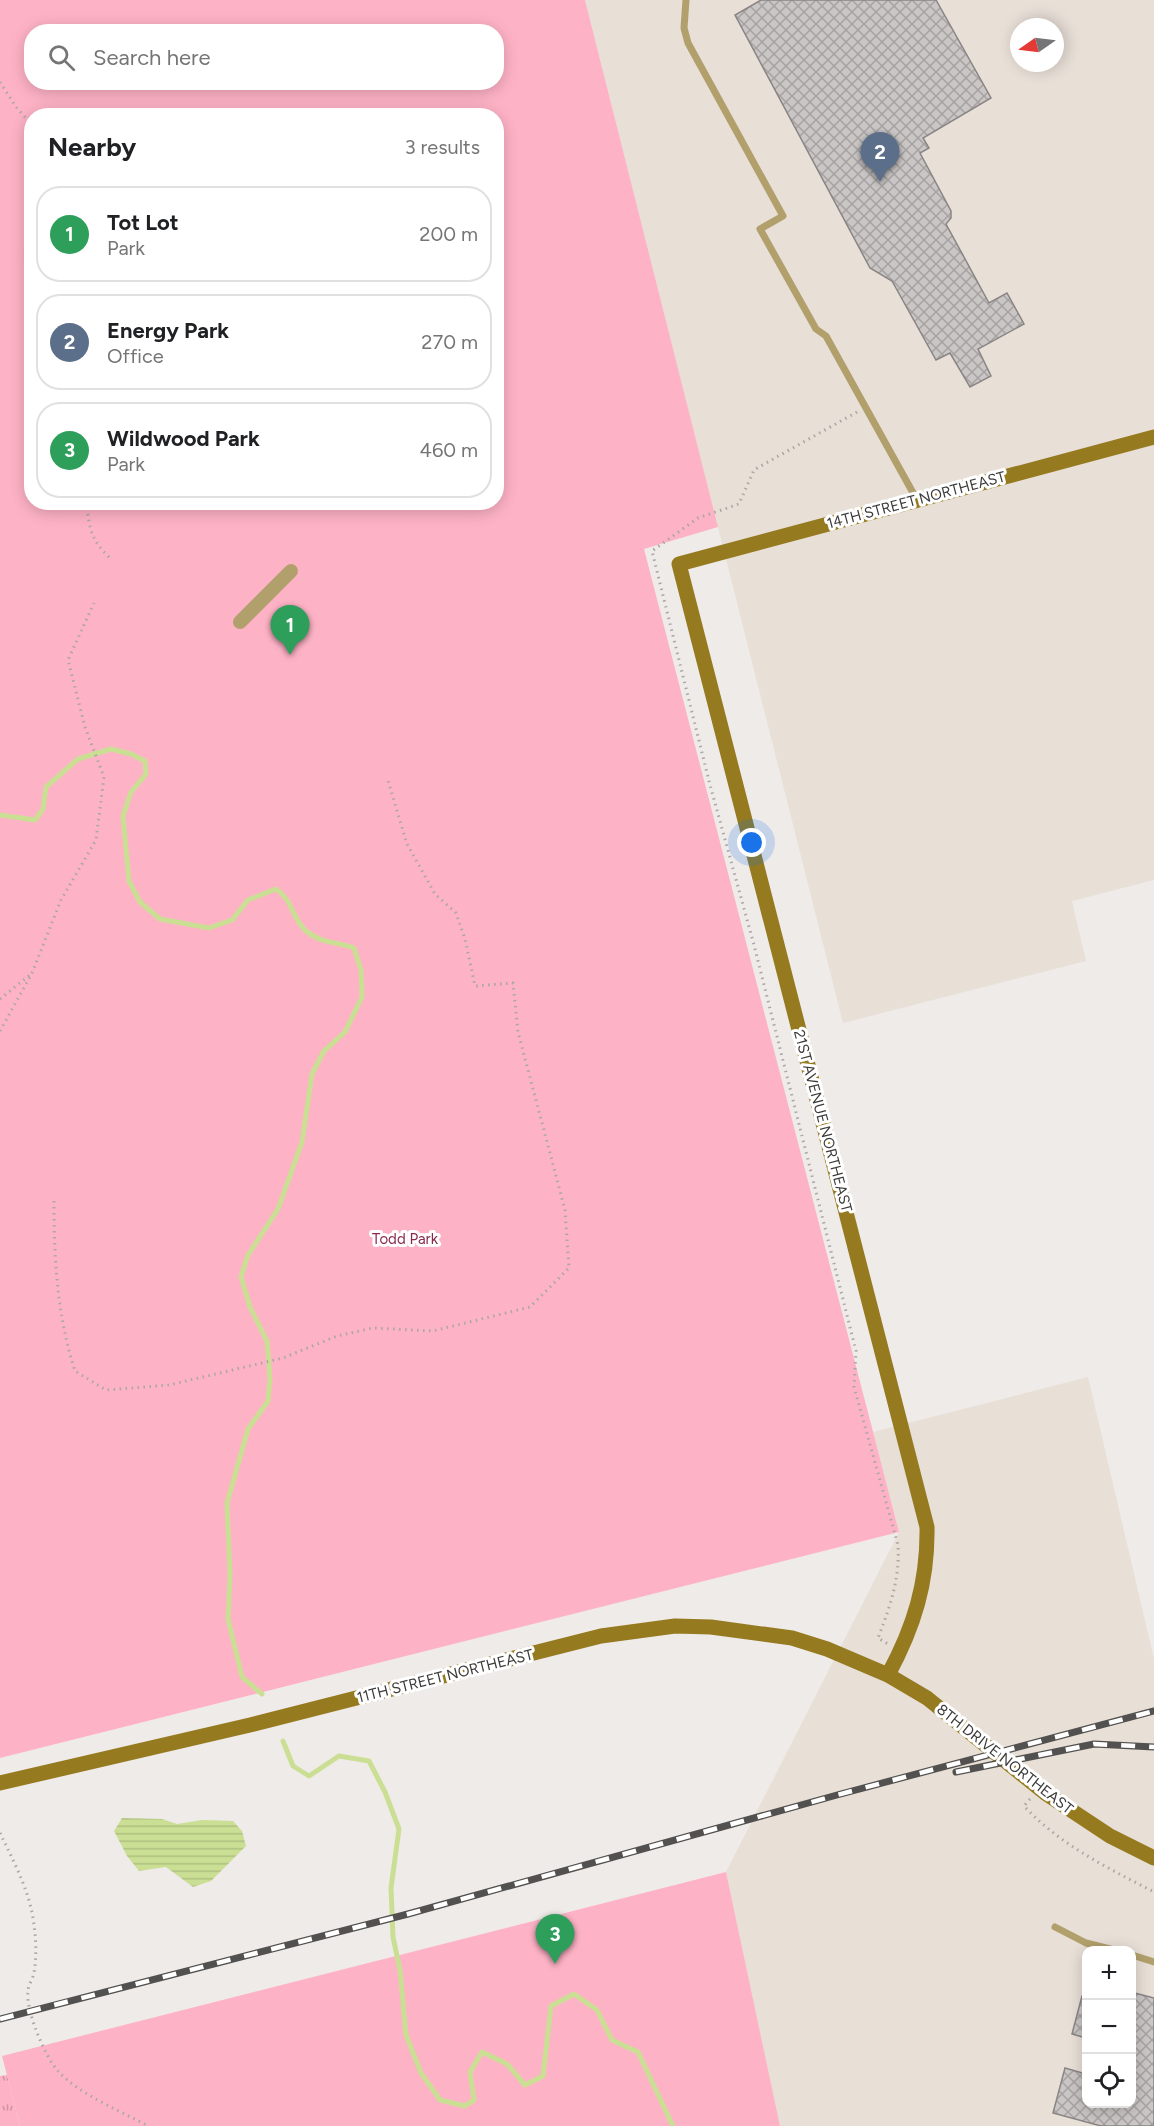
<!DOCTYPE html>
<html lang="en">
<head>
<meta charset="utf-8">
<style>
  :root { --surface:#fff; --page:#f2f2f2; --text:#202124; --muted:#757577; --line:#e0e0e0; --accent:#4c5bd1 }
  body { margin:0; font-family:Figtree,sans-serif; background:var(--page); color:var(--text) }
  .controls { position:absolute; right:18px; bottom:18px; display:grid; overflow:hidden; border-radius:12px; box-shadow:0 3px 15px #0003 }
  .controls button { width:54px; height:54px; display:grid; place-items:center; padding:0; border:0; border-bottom:2px solid var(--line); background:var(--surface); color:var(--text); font:30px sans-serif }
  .compass { position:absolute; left:1010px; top:18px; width:54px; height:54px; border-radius:50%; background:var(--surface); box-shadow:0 3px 15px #0003; rotate:256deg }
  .you { position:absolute; left:752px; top:843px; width:21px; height:21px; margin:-15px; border:4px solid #fff; border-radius:50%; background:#1a73e8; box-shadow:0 0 0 9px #1a73e833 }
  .badge { display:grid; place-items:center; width:39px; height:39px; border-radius:50%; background:var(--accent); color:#fff; font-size:20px; font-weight:700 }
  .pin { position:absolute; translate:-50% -50px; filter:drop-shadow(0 2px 3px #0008) }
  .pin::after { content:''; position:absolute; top:32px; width:21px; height:18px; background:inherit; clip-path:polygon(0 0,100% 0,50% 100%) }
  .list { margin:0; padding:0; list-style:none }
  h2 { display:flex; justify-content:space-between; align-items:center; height:78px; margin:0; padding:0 24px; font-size:26px }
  h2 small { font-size:20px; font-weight:400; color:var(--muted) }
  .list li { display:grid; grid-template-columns:39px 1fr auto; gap:18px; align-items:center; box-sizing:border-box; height:96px; margin:0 12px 12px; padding:0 12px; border:2px solid var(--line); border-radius:24px }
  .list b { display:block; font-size:22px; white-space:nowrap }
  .list p { margin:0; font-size:20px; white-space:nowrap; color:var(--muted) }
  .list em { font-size:20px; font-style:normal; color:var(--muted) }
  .icon { flex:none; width:33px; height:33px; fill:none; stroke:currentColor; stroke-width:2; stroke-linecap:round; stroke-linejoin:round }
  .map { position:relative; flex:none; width:1154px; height:2126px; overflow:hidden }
  .search { position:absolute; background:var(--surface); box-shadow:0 3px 15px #0003; left:24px; top:24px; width:480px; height:66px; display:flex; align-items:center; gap:15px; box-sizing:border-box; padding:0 21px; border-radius:24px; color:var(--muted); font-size:22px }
  .panel { position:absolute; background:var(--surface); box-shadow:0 3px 15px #0003; left:24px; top:108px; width:480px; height:402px; border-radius:24px }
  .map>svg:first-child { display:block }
  .built { fill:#e8dfd7; fill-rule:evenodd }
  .grass { fill:url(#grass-tufts) }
  .green { fill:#feb2c6; fill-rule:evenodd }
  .water { fill:url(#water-rules) }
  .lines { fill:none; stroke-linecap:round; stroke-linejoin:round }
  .stream { stroke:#cadf93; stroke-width:5 }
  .building { fill:url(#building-cross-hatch); stroke:#8a8585; stroke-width:1.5 }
  .path { stroke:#aaa7a6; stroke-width:3; stroke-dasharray:1.5 4.5; stroke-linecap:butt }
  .lane { stroke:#b2a06c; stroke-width:7 }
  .street { stroke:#b2a06c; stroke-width:14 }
  .secondary { stroke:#957a1f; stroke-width:15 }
  .rail-casing { stroke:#52514f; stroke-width:7 }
  .rail { stroke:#fff; stroke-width:4.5; stroke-dasharray:14; stroke-linecap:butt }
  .labels { text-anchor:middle; stroke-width:6; stroke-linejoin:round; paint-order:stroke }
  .street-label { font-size:15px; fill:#3c3b3a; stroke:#fff }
  .park-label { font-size:15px; fill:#882a4c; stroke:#fff }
</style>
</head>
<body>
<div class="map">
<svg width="1154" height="2126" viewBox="0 0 1154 2126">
  <defs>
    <pattern id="grass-tufts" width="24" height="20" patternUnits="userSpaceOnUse" patternTransform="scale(1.5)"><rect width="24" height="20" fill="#feb2c6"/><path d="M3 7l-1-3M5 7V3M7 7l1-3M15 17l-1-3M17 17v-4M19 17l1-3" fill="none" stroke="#cf92a2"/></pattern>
    <pattern id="water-rules" width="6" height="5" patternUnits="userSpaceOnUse" patternTransform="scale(1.5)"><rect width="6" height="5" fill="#cadf93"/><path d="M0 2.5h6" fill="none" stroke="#aec080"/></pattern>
    <pattern id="building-cross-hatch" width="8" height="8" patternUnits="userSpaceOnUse" patternTransform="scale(1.5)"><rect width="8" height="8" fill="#cbc6c6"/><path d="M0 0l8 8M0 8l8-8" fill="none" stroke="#a6a2a2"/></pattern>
  </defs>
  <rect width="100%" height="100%" fill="#efebe9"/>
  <g class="built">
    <path d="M585,0H1154V880L1072,901L1086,961L843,1023ZM1019,27H1055V63H1019Z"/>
    <path d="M1088,1377L1154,1659V2126H780L726,1872L899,1532L873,1432ZM1086,1950H1132V2104H1086Z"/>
  </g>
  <polygon class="grass" points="7,2075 20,2126 0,2126 0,2076"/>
  <g class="green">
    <path d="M0,0H585L718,527L644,549L899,1532L0,1758ZM32,32H496V82H32ZM32,116H496V502H32Z"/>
    <polygon points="726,1872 780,2126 20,2126 2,2056"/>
  </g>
  <polygon class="water" points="122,1818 162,1819 177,1824 202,1820 233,1821 242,1831 246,1846 211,1881 193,1887 166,1867 139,1871 127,1856 114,1831"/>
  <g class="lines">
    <g class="stream">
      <path d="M0,815L35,820L43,809L46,787L78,759L111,749L131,754L145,761L146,774L131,792L123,816L129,881L140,902L160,919L209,928L232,920L248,900L276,889C293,900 292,919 306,931C320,943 338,942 354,948L361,970L362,997L345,1032L324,1051L312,1074L302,1142L278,1209L248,1255L241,1277L250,1307L267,1341L270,1378L268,1401L248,1429L227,1503L230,1575L228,1619L242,1677L262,1694"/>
      <polyline points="283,1741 293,1766 309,1776 339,1756 369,1761 385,1792 399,1829 391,1888 393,1937 400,1970 406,2035 421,2073 440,2100 465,2106 474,2100 470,2072 482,2052 507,2064 525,2085 543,2076 551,2006 574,1994 597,2010 612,2040 638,2052 673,2126"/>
    </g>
  </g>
  <g class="building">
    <polygon points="761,0 936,0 991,98 923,138 929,148 920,153 951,211 951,218 946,224 989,303 1007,293 1024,324 978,349 991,376 970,387 950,353 936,360 892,281 870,268 735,15"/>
    <polygon points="1131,1992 1154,1998 1154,2126 1101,2126 1053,2113 1065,2068 1086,2074 1086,2103 1131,2103"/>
    <polygon points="1082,1996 1086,1996 1086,2038 1072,2034"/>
  </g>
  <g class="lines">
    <g class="path">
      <polyline points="0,82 16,107 32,125"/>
      <path d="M32,221C23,244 23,262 32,285"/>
      <path d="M857,412L759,467L754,470L739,504L698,518L652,551L709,781L754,945L856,1351L854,1387L898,1545C900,1579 890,1607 878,1638L888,1644"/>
      <path d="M86,502C90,529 90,539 110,558"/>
      <polyline points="0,999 31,974"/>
      <polyline points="0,1031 32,973 61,900 96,840 104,777 85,727 68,660 94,603"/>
      <path d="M54,1201C54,1258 57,1316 75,1371L106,1390L169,1385L283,1358L337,1336L373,1328L433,1331L530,1307L569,1268L565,1210L518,1032L513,983L475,986L465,939L456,913L435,894L407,844L387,777"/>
      <path d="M1030,1799L1024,1806C1060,1845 1108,1868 1154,1892"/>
      <path d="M0,1833C13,1860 28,1888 33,1918C36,1937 37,1955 34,1973C33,1979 28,1985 28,1991C25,2009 45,2057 58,2071C78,2094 121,2111 148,2126"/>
    </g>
    <g class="lane">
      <polyline points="686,0 684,28 688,43 783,216 760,229 816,329 826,336 917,500"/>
      <polyline points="1055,1927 1086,1943 1114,1950"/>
      <polyline points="1132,1955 1154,1962"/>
    </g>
    <polyline class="street" points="240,622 291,571"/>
    <g class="secondary">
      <path d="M888,1675C914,1627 928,1582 927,1527L679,564L1154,437"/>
      <polyline points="0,1783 250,1725 601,1636 675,1626 711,1627 792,1638 827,1649 888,1675 927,1698 1045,1793 1110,1836 1154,1858"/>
    </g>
    <g class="rail-casing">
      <g id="rail">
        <polyline points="956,1772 1094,1744 1154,1747"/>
        <polyline points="0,2019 408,1914 837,1795 1154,1711"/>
      </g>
    </g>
    <use href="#rail" class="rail"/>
  </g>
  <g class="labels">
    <g class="street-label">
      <text transform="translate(916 500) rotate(-15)" y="5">14TH STREET NORTHEAST</text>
      <text transform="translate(823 1121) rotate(75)" y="5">21ST AVENUE NORTHEAST</text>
      <text transform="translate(445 1676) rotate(-14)" y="5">11TH STREET NORTHEAST</text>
      <text transform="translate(1005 1759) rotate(38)" y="5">8TH DRIVE NORTHEAST</text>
    </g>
    <g class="park-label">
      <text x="405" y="1244">Todd Park</text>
    </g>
  </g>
</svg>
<div class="controls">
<button>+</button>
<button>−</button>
<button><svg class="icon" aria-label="locate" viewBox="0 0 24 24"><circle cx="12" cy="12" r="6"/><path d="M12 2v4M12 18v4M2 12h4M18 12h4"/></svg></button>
</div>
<svg class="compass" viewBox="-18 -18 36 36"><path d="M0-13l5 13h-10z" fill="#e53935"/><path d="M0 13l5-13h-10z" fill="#757577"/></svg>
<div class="you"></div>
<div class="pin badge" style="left:290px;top:655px;background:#2e9e5b">1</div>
<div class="pin badge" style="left:880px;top:182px;background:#5c6f8a">2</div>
<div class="pin badge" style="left:555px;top:1964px;background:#2e9e5b">3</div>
<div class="search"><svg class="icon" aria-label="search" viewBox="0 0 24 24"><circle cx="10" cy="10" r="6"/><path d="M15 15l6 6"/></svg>Search here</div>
<section class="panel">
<h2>Nearby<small>3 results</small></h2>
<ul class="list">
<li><span class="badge" style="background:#2e9e5b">1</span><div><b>Tot Lot</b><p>Park</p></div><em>200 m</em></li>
<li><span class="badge" style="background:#5c6f8a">2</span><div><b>Energy Park</b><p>Office</p></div><em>270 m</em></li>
<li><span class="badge" style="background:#2e9e5b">3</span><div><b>Wildwood Park</b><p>Park</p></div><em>460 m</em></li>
</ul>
</section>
</div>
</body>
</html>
